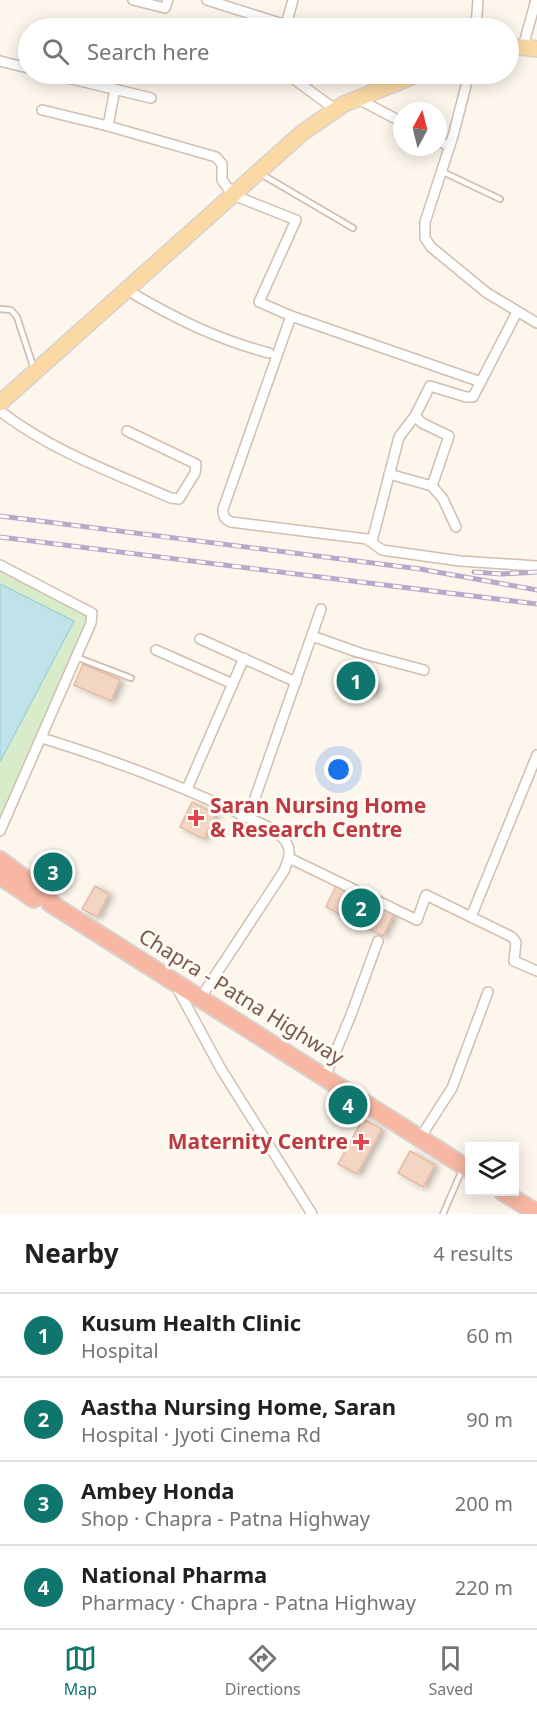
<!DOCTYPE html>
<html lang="en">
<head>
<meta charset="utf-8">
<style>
  :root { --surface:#fff; --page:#f6f6f6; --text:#202124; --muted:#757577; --line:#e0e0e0; --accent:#0f766e }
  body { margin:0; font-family:"Noto Sans",sans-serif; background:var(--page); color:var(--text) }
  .controls { position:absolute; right:18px; bottom:18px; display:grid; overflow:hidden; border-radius:0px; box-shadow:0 3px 15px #0003 }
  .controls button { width:54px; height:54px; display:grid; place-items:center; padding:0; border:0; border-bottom:2px solid var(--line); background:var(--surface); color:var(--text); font:30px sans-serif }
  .compass { position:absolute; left:393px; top:102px; width:54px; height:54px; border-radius:50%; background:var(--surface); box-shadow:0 3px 15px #0003; rotate:7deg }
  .you { position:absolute; left:339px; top:770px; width:21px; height:21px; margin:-15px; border:4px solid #fff; border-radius:50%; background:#1a73e8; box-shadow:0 0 0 9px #1a73e833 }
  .badge { display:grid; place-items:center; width:39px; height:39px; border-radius:50%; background:var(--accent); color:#fff; font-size:20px; font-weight:700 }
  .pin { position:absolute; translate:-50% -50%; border:3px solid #fff; box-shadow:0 2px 6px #0006 }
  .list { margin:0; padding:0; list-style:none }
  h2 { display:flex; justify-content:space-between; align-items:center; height:78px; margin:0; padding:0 24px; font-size:26px }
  h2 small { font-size:20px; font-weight:400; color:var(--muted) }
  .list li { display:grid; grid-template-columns:39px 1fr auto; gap:18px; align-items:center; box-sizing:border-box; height:84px; padding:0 24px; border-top:2px solid var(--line) }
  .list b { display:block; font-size:22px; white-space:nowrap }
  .list p { margin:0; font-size:20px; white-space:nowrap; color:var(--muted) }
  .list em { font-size:20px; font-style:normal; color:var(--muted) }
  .icon { flex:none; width:33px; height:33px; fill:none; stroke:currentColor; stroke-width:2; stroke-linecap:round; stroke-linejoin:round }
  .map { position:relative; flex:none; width:537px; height:1214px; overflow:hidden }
  .search { position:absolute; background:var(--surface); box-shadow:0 3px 15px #0003; left:18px; right:18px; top:18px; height:66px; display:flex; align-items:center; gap:15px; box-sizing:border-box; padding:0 21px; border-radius:33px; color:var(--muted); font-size:22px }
  .sheet { height:414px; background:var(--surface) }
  nav { display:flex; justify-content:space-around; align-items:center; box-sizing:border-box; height:84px; border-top:2px solid var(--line); background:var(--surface); font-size:16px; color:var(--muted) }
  nav a { display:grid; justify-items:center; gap:3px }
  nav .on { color:var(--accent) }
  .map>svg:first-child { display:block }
  .green { fill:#d8ecc9 }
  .water { fill:#bfe3e8; stroke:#a5d3da; stroke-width:1.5 }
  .building { fill:#f3d5c3; stroke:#e6bba3; stroke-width:1.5; filter:url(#shadow) }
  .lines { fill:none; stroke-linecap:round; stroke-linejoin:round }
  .lane-casing { stroke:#d1beb0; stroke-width:8 }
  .street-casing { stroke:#d1beb0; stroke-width:12 }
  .primary-casing { stroke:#dad1cd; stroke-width:18 }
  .highway-casing { stroke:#dad1cd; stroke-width:20 }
  .lane { stroke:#fff; stroke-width:4.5 }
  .street { stroke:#fff; stroke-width:9 }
  .primary { stroke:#fbd9a5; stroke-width:15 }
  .highway { stroke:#f7b7a3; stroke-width:16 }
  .rail-casing { stroke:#b9a8c9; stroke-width:5 }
  .rail { stroke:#fffaf3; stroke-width:3; stroke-dasharray:9; stroke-linecap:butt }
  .health-dot { fill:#e0444e; stroke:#fffaf3; stroke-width:2 }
  .labels { text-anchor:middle; stroke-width:6; stroke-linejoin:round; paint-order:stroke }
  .health-label { font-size:21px; font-weight:bold; fill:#be3a42; stroke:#fffaf3; text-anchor:start }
  .street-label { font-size:21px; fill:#7a5c4d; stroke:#fffaf3 }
</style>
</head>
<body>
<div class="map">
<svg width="537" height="1214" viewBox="0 0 537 1214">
  <defs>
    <filter id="shadow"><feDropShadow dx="4" dy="2" stdDeviation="3" flood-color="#0004"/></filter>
  </defs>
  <rect width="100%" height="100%" fill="#fdf6ec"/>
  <polygon class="green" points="0,567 96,615 0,820"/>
  <polygon class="water" points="0,584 74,621 0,762"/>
  <g class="building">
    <polygon points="83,664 120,680 111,701 74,685"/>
    <polygon points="352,671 379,684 373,696 346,683"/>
    <polygon points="192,802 216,814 204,839 180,827"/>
    <polygon points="337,884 394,914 383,936 326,907"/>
    <polygon points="95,886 109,894 97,917 82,909"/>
    <polygon points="363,1119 382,1129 357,1174 338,1164"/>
    <polygon points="410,1151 435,1165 423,1187 398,1173"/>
  </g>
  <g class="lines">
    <g class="lane-casing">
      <g id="lane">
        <polyline points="324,24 331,28"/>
        <polyline points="441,171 500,199"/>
        <polyline points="261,174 353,228"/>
        <polyline points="0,309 11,310 17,317 34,369"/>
        <polyline points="76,657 131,678"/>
        <polyline points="443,1214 462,1170"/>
      </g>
    </g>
    <g class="street-casing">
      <g id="street">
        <polyline points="133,0 165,8 168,0"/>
        <polyline points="207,0 286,25"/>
        <polyline points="285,28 293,0"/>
        <polyline points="476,28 478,0"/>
        <polyline points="523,47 536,0"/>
        <polyline points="0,61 28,68"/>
        <polyline points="51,74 151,98"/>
        <polyline points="287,74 336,110"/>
        <polyline points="469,74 453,136 425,222 425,238 431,247 487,293 537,323"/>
        <polyline points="358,99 402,122"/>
        <path d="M42,110L108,126L216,157L222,164V180L233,195L296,220L259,302L291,316L223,509C223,516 224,519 231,522L367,539L382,550L460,561L537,566"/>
        <polyline points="108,126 115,89"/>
        <polyline points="438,141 449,146"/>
        <path d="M127,290C174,318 216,339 269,353"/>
        <polyline points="291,316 481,382"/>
        <path d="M0,411C50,450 113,473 171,498L179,499L195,473L196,464L127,431"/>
        <polyline points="389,474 432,486 443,499 456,527"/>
        <polyline points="432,486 449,436 422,423 415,416 430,386 466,397 473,397 517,312"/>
        <polyline points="372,541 399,437 415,416"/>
        <polyline points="0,565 92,613 91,623 0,831"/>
        <polyline points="312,636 360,653 424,670"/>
        <polyline points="200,639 296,682"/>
        <polyline points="156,650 233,684"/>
        <path d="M42,738C110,759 173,782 238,813C253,821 279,828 287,844C292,853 287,862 284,871L201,997"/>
        <polyline points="187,789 244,658"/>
        <polyline points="248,818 321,609"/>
        <polyline points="289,858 417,920 426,895 512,937 516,942 514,961 537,971"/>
        <polyline points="471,917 537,755"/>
        <polyline points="176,986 221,1069 312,1214"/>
        <polyline points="325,1077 351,1015 378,941"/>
        <polyline points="420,1138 452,1088 488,992"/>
      </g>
    </g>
    <g class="primary-casing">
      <g id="primary">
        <polyline points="508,48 523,47 537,49"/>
        <polyline points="0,403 302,133 344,104 419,74"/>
      </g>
    </g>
    <g class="highway-casing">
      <g id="highway">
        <polyline points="0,860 48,896 50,903 470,1170"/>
        <polyline points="0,876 34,899"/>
        <polyline points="503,1192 537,1213"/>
      </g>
    </g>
    <use href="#lane" class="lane"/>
    <use href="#street" class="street"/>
    <use href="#primary" class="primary"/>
    <use href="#highway" class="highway"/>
    <g class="rail-casing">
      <g id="rail">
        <polyline points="0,516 420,569 537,590"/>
        <polyline points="0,537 537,604"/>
        <polyline points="474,572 502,574 537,572"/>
      </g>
    </g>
    <use href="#rail" class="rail"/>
  </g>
  <g class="health-dot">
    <path d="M193 809h6v6h6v6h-6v6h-6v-6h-6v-6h6z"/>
    <path d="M358 1133h6v6h6v6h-6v6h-6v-6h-6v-6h6z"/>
  </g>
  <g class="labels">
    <g class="health-label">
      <text x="210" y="813">Saran Nursing Home<tspan x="210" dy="24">&amp; Research Centre</tspan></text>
      <text x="348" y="1149" text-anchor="end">Maternity Centre</text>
    </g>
    <g class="street-label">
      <text transform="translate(241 997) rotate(32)" y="7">Chapra - Patna Highway</text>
    </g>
  </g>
</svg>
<div class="controls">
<button><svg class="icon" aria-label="layers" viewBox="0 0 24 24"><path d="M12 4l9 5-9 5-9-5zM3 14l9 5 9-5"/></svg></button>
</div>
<svg class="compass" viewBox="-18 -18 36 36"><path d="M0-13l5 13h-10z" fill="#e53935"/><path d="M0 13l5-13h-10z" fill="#757577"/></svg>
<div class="you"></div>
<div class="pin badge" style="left:356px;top:681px">1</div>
<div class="pin badge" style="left:361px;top:908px">2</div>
<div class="pin badge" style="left:53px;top:872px">3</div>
<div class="pin badge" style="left:348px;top:1105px">4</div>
<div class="search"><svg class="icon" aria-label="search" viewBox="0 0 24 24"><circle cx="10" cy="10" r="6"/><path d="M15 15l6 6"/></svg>Search here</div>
</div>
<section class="sheet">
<h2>Nearby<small>4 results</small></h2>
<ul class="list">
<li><span class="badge">1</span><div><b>Kusum Health Clinic</b><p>Hospital</p></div><em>60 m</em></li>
<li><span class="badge">2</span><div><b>Aastha Nursing Home, Saran</b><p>Hospital · Jyoti Cinema Rd</p></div><em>90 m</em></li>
<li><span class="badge">3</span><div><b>Ambey Honda</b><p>Shop · Chapra - Patna Highway</p></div><em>200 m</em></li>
<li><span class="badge">4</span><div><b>National Pharma</b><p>Pharmacy · Chapra - Patna Highway</p></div><em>220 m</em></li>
</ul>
</section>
<nav>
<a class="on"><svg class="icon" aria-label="map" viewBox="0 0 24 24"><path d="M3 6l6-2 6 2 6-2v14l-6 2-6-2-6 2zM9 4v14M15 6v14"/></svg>Map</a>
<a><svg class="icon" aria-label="directions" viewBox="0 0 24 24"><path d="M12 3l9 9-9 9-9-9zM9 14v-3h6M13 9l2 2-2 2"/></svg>Directions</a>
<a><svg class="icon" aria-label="saved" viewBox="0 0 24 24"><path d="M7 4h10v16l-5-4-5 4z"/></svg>Saved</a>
</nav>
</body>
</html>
